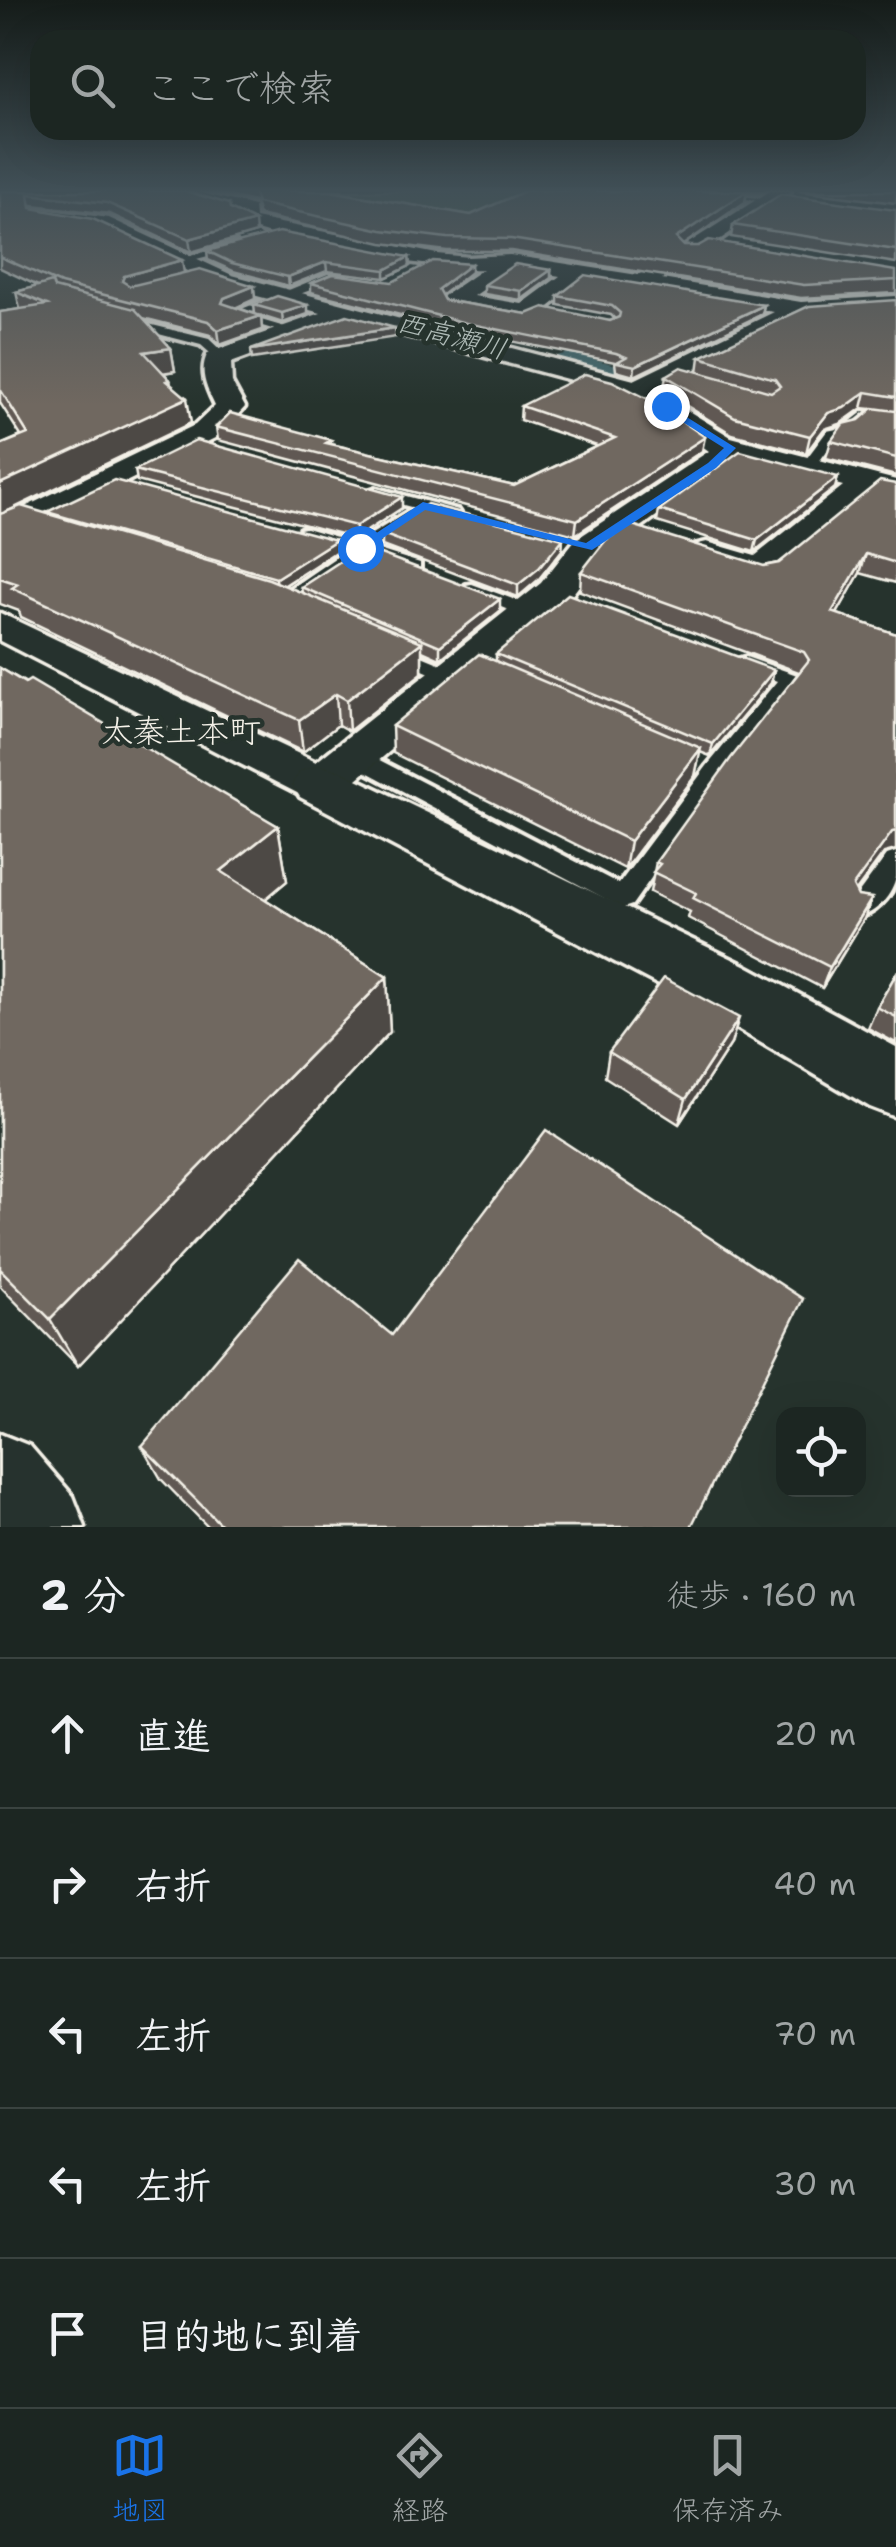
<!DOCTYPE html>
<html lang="ja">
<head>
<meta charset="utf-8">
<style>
  :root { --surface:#1c2622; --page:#252e2a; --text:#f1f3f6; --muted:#a0a5a5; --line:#3a4340; --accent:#1a73e8 }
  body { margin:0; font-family:"Shantell Sans","Klee One",sans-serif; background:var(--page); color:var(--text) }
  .controls { position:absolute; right:30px; bottom:30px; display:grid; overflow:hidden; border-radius:20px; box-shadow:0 10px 40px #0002 }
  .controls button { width:90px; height:90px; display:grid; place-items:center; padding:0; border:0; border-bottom:2px solid var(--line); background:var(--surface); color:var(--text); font:50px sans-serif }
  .stop { position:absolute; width:30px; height:30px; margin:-22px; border:8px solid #1a73e8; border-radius:50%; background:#fff }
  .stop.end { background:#1a73e8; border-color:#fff; box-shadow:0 2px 10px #0008 }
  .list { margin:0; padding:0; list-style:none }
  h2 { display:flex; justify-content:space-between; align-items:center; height:130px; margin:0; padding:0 40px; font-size:42px }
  h2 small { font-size:32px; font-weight:400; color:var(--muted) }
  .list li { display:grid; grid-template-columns:65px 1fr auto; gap:30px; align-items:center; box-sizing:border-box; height:150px; padding:0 40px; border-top:2px solid var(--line) }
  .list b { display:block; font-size:38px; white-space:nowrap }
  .list em { font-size:32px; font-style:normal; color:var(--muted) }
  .icon { flex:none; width:55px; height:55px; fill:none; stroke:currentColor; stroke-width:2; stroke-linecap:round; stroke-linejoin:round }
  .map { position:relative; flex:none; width:896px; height:1527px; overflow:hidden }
  .search { position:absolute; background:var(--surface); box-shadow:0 10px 40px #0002; left:30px; right:30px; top:30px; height:110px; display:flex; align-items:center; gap:25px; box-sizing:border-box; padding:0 35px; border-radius:30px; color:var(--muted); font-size:38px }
  .sheet { height:880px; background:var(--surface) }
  nav { display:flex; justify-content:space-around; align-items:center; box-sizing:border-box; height:140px; border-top:2px solid var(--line); background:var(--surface); font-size:28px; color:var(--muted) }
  nav a { display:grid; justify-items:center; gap:5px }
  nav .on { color:var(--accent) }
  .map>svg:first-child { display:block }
  .green { fill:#556c52; stroke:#a4ae9d; stroke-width:2.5 }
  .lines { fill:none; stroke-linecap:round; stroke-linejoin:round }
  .river { fill:#476a6d; fill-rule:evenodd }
  .lane-casing { stroke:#f4f1e8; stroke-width:8 }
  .street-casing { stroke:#f4f1e8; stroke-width:7 }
  .secondary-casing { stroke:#f4f1e8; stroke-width:7 }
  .lane { fill:#26332d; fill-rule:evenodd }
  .street { fill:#26332d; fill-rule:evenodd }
  .secondary { fill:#26332d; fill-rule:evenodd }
  .wall { fill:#605953; stroke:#f4f1e8; stroke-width:2.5 }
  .shaded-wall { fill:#4e4844; stroke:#f4f1e8; stroke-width:2.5 }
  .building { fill:#706761; stroke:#f4f1e8; stroke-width:2.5 }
  .route { fill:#1a73e8 }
  .labels { text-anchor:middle; stroke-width:9; stroke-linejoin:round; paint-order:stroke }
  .far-water-label { font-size:28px; font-style:italic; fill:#afbbb7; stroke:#26332d }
  .neighbourhood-label { font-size:32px; fill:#f4f1e8; stroke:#26332d }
</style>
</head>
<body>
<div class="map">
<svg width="896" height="1527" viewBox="0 0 896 1527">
  <rect width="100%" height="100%" fill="#26332d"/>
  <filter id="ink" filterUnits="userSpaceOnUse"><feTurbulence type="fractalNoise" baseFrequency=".01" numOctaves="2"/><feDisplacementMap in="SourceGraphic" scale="20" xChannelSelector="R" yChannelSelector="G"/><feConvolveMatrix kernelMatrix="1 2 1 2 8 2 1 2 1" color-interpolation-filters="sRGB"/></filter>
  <g filter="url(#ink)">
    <polygon class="green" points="327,191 531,191 467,218"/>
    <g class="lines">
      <g class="river">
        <polygon points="0,191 22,191 47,201 123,215 190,247 195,254 190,261 168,261 104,228 30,214 0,202"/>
        <path d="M570,353L651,374L751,428L796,441L803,451L796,461C738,476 673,418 624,394C603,384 577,380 555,374L549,365L555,356Z"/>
      </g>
      <g class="lane-casing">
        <g id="lane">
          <polygon points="702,191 773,200 769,203"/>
          <polygon points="236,243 239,248 181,263 176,260"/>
          <polygon points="328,274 345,277 244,315 295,330 295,336 227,315"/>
          <polygon points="124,318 209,339 228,357 218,360 201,345 120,324 120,320"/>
          <polygon points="864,411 896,417 896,425 867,420 852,434 837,437 813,470 803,470 800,467 827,431 842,428"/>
          <polygon points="376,488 458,510 460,513 452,518 370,496 370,490"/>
          <polygon points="411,510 417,512 417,518 372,548 420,563 420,571 408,571 361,556 288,605 274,605 272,601 345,551 300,537 300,529 306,528 357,543"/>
          <polygon points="472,584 535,607 537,611 528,617 521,615 466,593 466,585"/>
          <polygon points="395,645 458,671 461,675 451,681 444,679 388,655 385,651 388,647"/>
          <polygon points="746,657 797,675 800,679 723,776 632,905 623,908 346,761 343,756 346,751 362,751 619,884 707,766 777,681 739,667 736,663 739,659"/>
          <path d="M896,852C896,860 896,869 896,877C893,895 871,921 853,915L849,908L853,901L887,855Z"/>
        </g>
      </g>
      <g class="street-casing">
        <g id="street">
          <path d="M163,191H193L254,206L255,218L437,254L468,257L510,255L638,275L770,191H791L662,279L801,302L896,296V310L805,316L741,344L656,391L731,437L896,480V500L874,494L774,578C755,583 700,569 689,553L694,545L707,542L755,556L843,486L737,458L601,556L569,599L337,796L320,800L303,796L0,641V613L316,762L541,583L575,540L709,451L656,413L612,391L347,320L231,363L232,383L245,407L217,437L0,544V519L195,425L215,406C207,389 198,371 208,353L321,313L216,285L97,227L34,216V208L109,218L232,275L634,380L774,312L583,280L536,317L527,319L453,307L445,305L441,300L445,295L483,269C449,272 251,239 233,218L236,213ZM514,268L560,276L522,304L474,296Z"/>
          <polygon points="0,1434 30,1446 73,1496 85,1527 0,1527"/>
        </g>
      </g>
      <g class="secondary-casing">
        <polygon id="secondary" points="320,765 340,771 745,965 896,1047 896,1117 870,1107 697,1005 300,797 292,784 300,771"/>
      </g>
      <use href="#lane" class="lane"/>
      <use href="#street" class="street"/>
      <use href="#secondary" class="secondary"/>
    </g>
    <g class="wall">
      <polygon points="0,191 230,209 256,233 191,252 110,214 32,205 32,208 184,273 255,299 236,307 255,314 254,305 308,314 283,323 261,316 262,330 220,345 210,335 143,318 171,348 175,371 164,373 170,380 171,385 191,423 9,511 336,540 337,551 284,586 302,593 301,587 500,611 440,659 422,651 422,673 349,731 338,725 303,752 21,617 19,611 0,604 0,445 21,436 0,403 0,312 20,309 16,292 38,286 0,268"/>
      <polygon points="208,191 342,191 342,193 471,215 525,191 764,191 758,194 747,193 745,202 683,245 896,280 896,293 801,298 511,251 447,251 382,243 259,215 255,202"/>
      <polygon points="799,191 896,191 896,203"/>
      <polygon points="896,210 896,263 731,237 733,225"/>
      <polygon points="207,251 409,257 410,266 385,278 327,271 289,286 233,271 208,260"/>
      <polygon points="471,264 471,272 441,295 444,300 527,314 610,321 615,319 611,315 558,305 558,296 764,305 762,314 634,376 616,371 615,362 466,332 311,292 311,283 392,282"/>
      <polygon points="551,270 551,278 521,300 484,294 484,285"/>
      <polygon points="896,300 896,476 826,458 831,441 871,409 862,408 840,424 824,429 806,453 732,434 663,391 666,376 698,372 700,357"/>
      <polygon points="521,406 702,451 575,535 218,440 216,427 331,440 331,444 514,486 597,446 520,420"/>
      <polygon points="135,470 402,508 356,538 137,481"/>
      <polygon points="838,477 835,488 754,552 657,522 659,510"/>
      <polygon points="896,484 896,583 860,573 837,614 896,634 896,850 884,853 856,891 864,919 822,988 688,918 690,912 650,892 656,862 799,672 580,591 581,572 764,566 779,563"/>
      <polygon points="382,534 563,539 562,550 538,580 518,597 382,546"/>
      <polygon points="496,654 774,670 771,683 710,756 700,752 695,776 625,869 393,753 392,726 496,662"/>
      <polygon points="0,668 278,826 287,881 265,899 387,977 390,1032 78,1366 0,1286"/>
      <polygon points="896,974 896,1043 868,1028 877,1007"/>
      <polygon points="731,1044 679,1124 605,1077 609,1052"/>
      <polygon points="392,1335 691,1527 208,1527 161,1479 142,1446"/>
    </g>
    <g class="shaded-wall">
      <polygon points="747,191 745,202 674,251 676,238"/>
      <polygon points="255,221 256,233 191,252 189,239"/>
      <polygon points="409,257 410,266 385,278 385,270"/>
      <polygon points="182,260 184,273 124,294 122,281 124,276"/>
      <polygon points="326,262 327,271 289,286 288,277"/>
      <polygon points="471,264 471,272 438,298 438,289"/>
      <polygon points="551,270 551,278 521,300 521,291"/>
      <polygon points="254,286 255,299 226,312 222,303 224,298"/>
      <polygon points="308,305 308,314 283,323 282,313"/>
      <polygon points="764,305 762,314 634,376 635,366"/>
      <polygon points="261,316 262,330 220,345 218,330"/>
      <polygon points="395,328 396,337 252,359 251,350"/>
      <polygon points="171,348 175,371 148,375 144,352"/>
      <polygon points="170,380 174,403 187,398 191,423 0,515 0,484"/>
      <polygon points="866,392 862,408 840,424 824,429 806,453 810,436 828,413"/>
      <polygon points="705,437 702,451 575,535 577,520"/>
      <polygon points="838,477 835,488 754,552 757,540"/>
      <polygon points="402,497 402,508 356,538 356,526"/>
      <polygon points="563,539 562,550 538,580 518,597 518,585"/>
      <polygon points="336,540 337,551 277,590 276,578"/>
      <polygon points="866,554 860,573 827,631 832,612"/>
      <polygon points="500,599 500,611 440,659 440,646"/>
      <polygon points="422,642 422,673 349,731 347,700"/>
      <polygon points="774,670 771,683 710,756 713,744"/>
      <polygon points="336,694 338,725 303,752 299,720"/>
      <polygon points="701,748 695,776 625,869 630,841"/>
      <polygon points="278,826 287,881 232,927 221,871"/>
      <polygon points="896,831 896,850 884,853 850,899 853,886 858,878 892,832"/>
      <polygon points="872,898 864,919 822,988 830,967"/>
      <polygon points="387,977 390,1032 78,1366 50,1319"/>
      <polygon points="739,1018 731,1044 679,1124 686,1099"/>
    </g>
    <g class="building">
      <polygon points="0,191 186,191 229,204 230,209 255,221 189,239 107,203 29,194 31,208 93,219 182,260 124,276 122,281 130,286 200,269 254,286 224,298 222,303 261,316 218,330 208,321 61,284 0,257"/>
      <polygon points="253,191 332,191 330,191 471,215 525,191 747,191 676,238 684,246 698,246 709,240 896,271 896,280 804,285 511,239 447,238 382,230 257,203"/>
      <polygon points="781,194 896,210 896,250 733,225"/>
      <polygon points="279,232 409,257 385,270 326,262 288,277 232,263 207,251"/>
      <polygon points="433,261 471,264 438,289 444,300 527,314 544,307 610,321 619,317 620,313 612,306 558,296 585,275 764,305 635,366 617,362 626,357 616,353 466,323 311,283 333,274 392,282"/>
      <polygon points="515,264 551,270 521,291 484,285"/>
      <polygon points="52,282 54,288 135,309 171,348 144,352 170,380 167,381 187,398 0,484 0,445 28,434 0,389 0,312 47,305 16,292"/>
      <polygon points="277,296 308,305 282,313 254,305"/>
      <polygon points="896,300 896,397 866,392 844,408 828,413 810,436 735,417 666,376 681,367 771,392 780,386 775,379 700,357 809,306"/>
      <polygon points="347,315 395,328 251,350"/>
      <polygon points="585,374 612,381 656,403 705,437 577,520 216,427 230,413 331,440 326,443 514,486 615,438 521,406"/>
      <polygon points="873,408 896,411 896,458 831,441 843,424 859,420"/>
      <polygon points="196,440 402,497 356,526 135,470"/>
      <polygon points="740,451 838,477 757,540 659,510"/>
      <polygon points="114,480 336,540 276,578 47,512"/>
      <polygon points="880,481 896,484 896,563 866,554 832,612 896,634 896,831 892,832 853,886 858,896 872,898 830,967 693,898 696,893 653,872 660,864 656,862 731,758 809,660 804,652 581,572 606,540 629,524 764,566 779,563"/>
      <polygon points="427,504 563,539 539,568 518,585 382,534"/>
      <polygon points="21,506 269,579 422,642 347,700 336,694 299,720 12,588 18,584 0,578 0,514"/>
      <polygon points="362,547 500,599 440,646 301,587"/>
      <polygon points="568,594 774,670 713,744 496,654"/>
      <polygon points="479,654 701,748 630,841 392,726"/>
      <polygon points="0,668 25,683 30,680 278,826 221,871 387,977 50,1319 0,1269"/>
      <polygon points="896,974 896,1017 877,1007"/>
      <polygon points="664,978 739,1018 686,1099 609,1052"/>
      <polygon points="546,1130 803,1299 691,1527 223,1527 142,1446 299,1259 392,1335"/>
    </g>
  </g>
  <linearGradient id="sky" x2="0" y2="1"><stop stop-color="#151c19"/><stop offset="0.47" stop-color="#415057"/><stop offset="1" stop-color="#415057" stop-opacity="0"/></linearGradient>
  <rect width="896" height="405" fill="url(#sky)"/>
  <polygon class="route" points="666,404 736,448 716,468 592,550 425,510 365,550 354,548 423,502 586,543 708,463 724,448 662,409"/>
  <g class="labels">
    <g class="far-water-label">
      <text transform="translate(452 335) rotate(15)" y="10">西高瀬川</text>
    </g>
    <g class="neighbourhood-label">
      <text x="181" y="742">太秦土本町</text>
    </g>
  </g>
</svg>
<div class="controls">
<button><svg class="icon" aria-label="locate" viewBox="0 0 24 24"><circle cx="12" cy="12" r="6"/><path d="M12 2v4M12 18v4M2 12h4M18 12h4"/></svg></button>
</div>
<div class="stop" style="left:360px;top:548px"></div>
<div class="stop end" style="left:666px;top:406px"></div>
<div class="search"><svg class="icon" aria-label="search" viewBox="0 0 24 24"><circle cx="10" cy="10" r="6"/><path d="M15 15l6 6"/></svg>ここで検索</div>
</div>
<section class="sheet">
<h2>2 分<small>徒歩 · 160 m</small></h2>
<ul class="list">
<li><svg class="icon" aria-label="ahead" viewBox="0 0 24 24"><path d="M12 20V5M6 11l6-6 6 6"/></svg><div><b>直進</b></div><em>20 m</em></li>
<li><svg class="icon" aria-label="right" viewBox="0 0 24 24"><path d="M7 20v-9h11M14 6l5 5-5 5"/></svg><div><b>右折</b></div><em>40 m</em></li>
<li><svg class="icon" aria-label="left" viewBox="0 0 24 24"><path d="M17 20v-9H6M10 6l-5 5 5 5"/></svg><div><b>左折</b></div><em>70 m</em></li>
<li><svg class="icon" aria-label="left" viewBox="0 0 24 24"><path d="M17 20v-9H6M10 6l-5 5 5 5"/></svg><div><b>左折</b></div><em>30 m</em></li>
<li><svg class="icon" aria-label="arrive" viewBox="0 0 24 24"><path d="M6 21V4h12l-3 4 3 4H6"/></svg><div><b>目的地に到着</b></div></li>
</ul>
</section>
<nav>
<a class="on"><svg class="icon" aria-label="map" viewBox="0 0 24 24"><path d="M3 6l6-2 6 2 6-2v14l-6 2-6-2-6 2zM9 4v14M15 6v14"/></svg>地図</a>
<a><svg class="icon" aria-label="directions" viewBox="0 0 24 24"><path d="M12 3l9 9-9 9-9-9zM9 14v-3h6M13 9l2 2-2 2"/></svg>経路</a>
<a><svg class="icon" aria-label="saved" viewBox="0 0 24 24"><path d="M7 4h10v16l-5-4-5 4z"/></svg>保存済み</a>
</nav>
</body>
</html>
